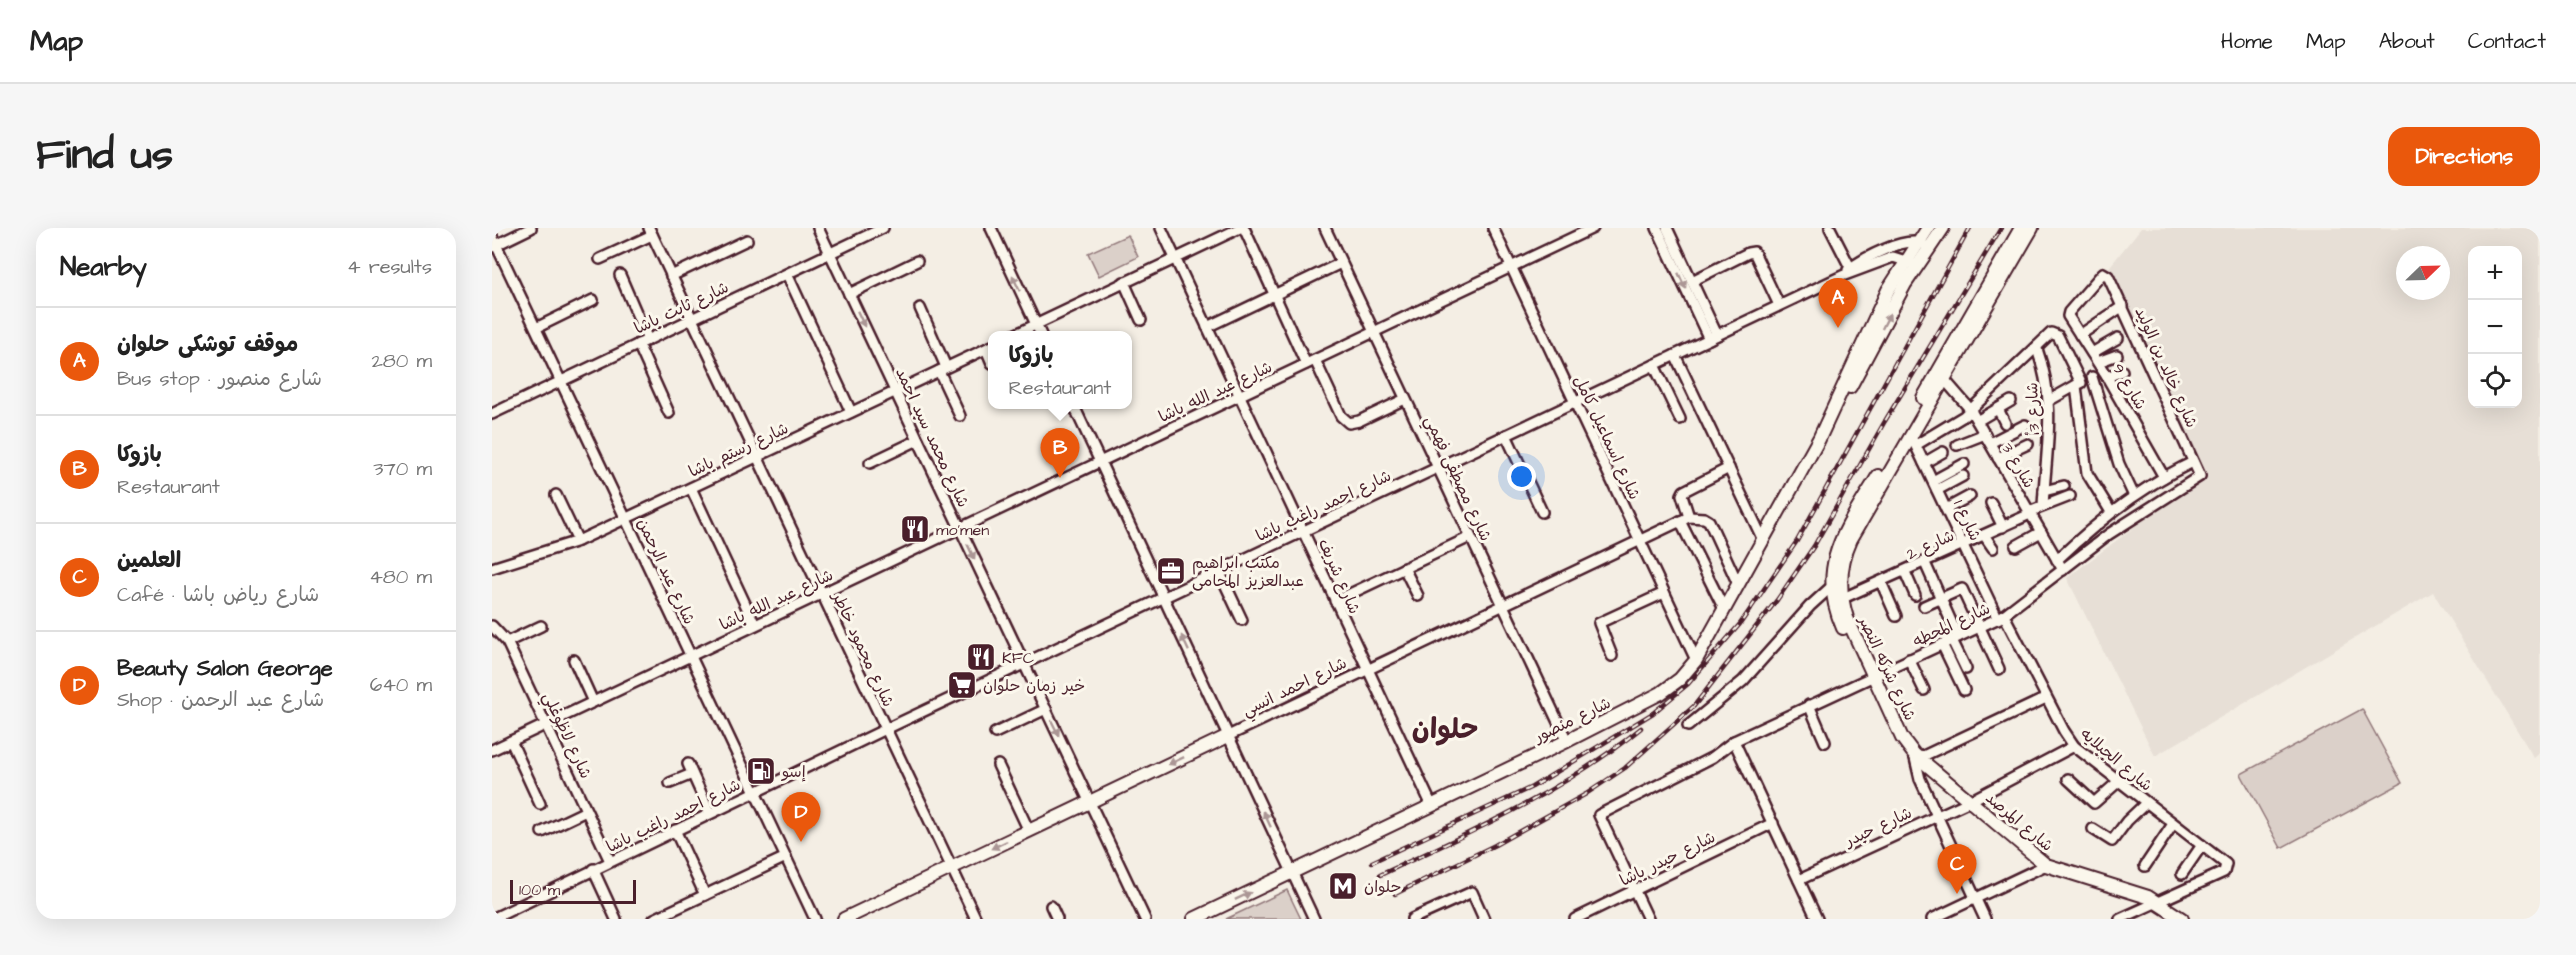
<!DOCTYPE html>
<html lang="en">
<head>
<meta charset="utf-8">
<style>
  :root { --surface:#fff; --page:#f6f6f6; --text:#222; --muted:#767676; --line:#e0e0e0; --accent:#ea580c }
  body { margin:0; font-family:"Architects Daughter","Playpen Sans Arabic",sans-serif; background:var(--page); color:var(--text) }
  .controls { position:absolute; right:18px; top:18px; display:grid; overflow:hidden; border-radius:12px; box-shadow:0 6px 24px #0002 }
  .controls button { width:54px; height:54px; display:grid; place-items:center; padding:0; border:0; border-bottom:2px solid var(--line); background:var(--surface); color:var(--text); font:30px sans-serif }
  .compass { position:absolute; left:1904px; top:18px; width:54px; height:54px; border-radius:50%; background:var(--surface); box-shadow:0 6px 24px #0002; rotate:67deg }
  .scale { position:absolute; left:18px; bottom:15px; width:126px; box-sizing:border-box; padding-left:6px; border:3px solid #4a1f2b; border-top:0; font-size:16px; line-height:21px; white-space:nowrap; color:#4a1f2b; -webkit-text-stroke:4px #fbf7ec; paint-order:stroke }
  .you { position:absolute; left:1030px; top:249px; width:21px; height:21px; margin:-15px; border:4px solid #fff; border-radius:50%; background:#1a73e8; box-shadow:0 0 0 9px #1a73e833 }
  .badge { display:grid; place-items:center; width:39px; height:39px; border-radius:50%; background:var(--accent); color:#fff; font-size:20px; font-weight:700 }
  .pin { position:absolute; translate:-50% -50px; filter:drop-shadow(0 2px 3px #0008) }
  .pin::after { content:''; position:absolute; top:32px; width:21px; height:18px; background:inherit; clip-path:polygon(0 0,100% 0,50% 100%) }
  .popup { position:absolute; left:496px; top:103px; width:144px; height:78px; box-sizing:border-box; display:grid; place-content:center; border-radius:12px; background:var(--surface); filter:drop-shadow(0 2px 4px #0005); font-size:20px; white-space:nowrap; color:var(--muted) }
  .popup b { font-size:22px; color:var(--text) }
  .popup::after { content:''; position:absolute; left:50%; top:100%; margin-left:-12px; border:12px solid transparent; border-top-color:var(--surface) }
  .list { margin:0; padding:0; list-style:none }
  h2 { display:flex; justify-content:space-between; align-items:center; height:78px; margin:0; padding:0 24px; font-size:26px }
  h2 small { font-size:20px; font-weight:400; color:var(--muted) }
  .list li { display:grid; grid-template-columns:39px 1fr auto; gap:18px; align-items:center; box-sizing:border-box; height:108px; padding:0 24px; border-top:2px solid var(--line) }
  .list b { display:block; font-size:22px; white-space:nowrap }
  .list p { margin:0; font-size:20px; white-space:nowrap; color:var(--muted) }
  .list em { font-size:20px; font-style:normal; color:var(--muted) }
  .icon { flex:none; width:33px; height:33px; fill:none; stroke:currentColor; stroke-width:2; stroke-linecap:round; stroke-linejoin:round }
  .map { position:relative; flex:none; width:2048px; height:691px; overflow:hidden; border-radius:18px }
  header { display:flex; align-items:center; gap:36px; box-sizing:border-box; height:84px; padding:0 30px; background:var(--surface); border-bottom:2px solid var(--line) }
  header strong { font-size:28px }
  nav { display:flex; gap:33px; margin-inline-start:auto; font-size:21px }
  .intro { display:flex; align-items:center; justify-content:space-between; box-sizing:border-box; height:144px; padding:0 36px }
  h1 { margin:0; font-size:42px }
  .button { padding:15px 27px; border-radius:18px; background:var(--accent); color:#fff; font-size:21px; font-weight:700 }
  main { display:flex; gap:36px; padding:0 36px }
  aside { flex:1; background:var(--surface); border-radius:18px; box-shadow:0 6px 24px #0002 }
  .map>svg:first-child { display:block }
  .built { fill:#e7dfd6; fill-rule:evenodd }
  .green { fill:#dbd0c9; stroke:#92787a; stroke-width:1.5 }
  .lines { fill:none; stroke-linecap:round; stroke-linejoin:round }
  .minor-casing { stroke:#4a1f2b; stroke-width:14 }
  .tertiary-casing { stroke:#4a1f2b; stroke-width:16 }
  .minor { stroke:#fbf7ec; stroke-width:9 }
  .tertiary { stroke:#fbf7ec; stroke-width:12 }
  .rail-casing { stroke:#4a1f2b; stroke-width:4.5 }
  .rail { stroke:#fbf7ec; stroke-width:2; stroke-dasharray:7; stroke-linecap:butt }
  .oneway { fill:#ab9695 }
  .labels { text-anchor:middle; stroke-width:6; stroke-linejoin:round; paint-order:stroke }
  .street-label { font-size:16px; fill:#4a1f2b; stroke:#fbf7ec }
  .poi-label { font-size:16px; fill:#4a1f2b; stroke:#fbf7ec; text-anchor:start }
  .town-label { font-size:28px; font-weight:bold; fill:#4a1f2b; stroke:#fbf7ec }
</style>
</head>
<body>
<header>
<strong>Map</strong>
<nav><a>Home</a><a>Map</a><a>About</a><a>Contact</a></nav>
</header>
<div class="intro"><h1>Find us</h1><a class="button">Directions</a></div>
<main>
<aside>
<h2>Nearby<small>4 results</small></h2>
<ul class="list">
<li><span class="badge">A</span><div><b>موقف توشكى حلوان</b><p>Bus stop · شارع منصور</p></div><em>280 m</em></li>
<li><span class="badge">B</span><div><b>بازوكا</b><p>Restaurant</p></div><em>370 m</em></li>
<li><span class="badge">C</span><div><b>العلمين</b><p>Café · شارع رياض باشا</p></div><em>480 m</em></li>
<li><span class="badge">D</span><div><b>Beauty Salon George</b><p>Shop · شارع عبد الرحمن</p></div><em>640 m</em></li>
</ul>
</aside>
<div class="map">
<svg width="2048" height="691" viewBox="0 0 2048 691">
  <rect width="100%" height="100%" fill="#f4eee4"/>
  <filter id="ink" filterUnits="userSpaceOnUse"><feTurbulence type="fractalNoise" baseFrequency=".0167" numOctaves="2"/><feDisplacementMap in="SourceGraphic" scale="12" xChannelSelector="R" yChannelSelector="G"/><feConvolveMatrix kernelMatrix="1 2 1 2 8 2 1 2 1" color-interpolation-filters="sRGB"/></filter>
  <g filter="url(#ink)">
    <path class="built" d="M1649,0H2048V525L2042,530L1941,364L1663,528L1575,350L1654,290L1715,252L1615,42ZM1980,22H2026V176H1980ZM1913,27H1949V63H1913Z"/>
    <g class="green">
      <polygon points="636,7 646,29 607,48 596,25"/>
      <polygon points="1870,481 1910,555 1789,620 1749,546"/>
      <polygon points="795,662 809,691 734,691"/>
    </g>
    <g class="lines">
      <g class="minor-casing">
        <g id="minor">
          <polyline points="157,0 484,691"/>
          <polyline points="326,0 653,691"/>
          <polyline points="499,0 549,107"/>
          <polyline points="669,0 940,578"/>
          <polyline points="752,0 814,136"/>
          <polyline points="833,0 1075,513"/>
          <polyline points="1001,0 1204,432"/>
          <polyline points="1165,0 1217,111"/>
          <polyline points="1175,0 1225,107"/>
          <polyline points="1338,0 1360,43"/>
          <polyline points="0,8 323,691"/>
          <polyline points="0,19 39,0"/>
          <polyline points="108,31 160,7"/>
          <path d="M1356,42C1370,31 1414,7 1431,16"/>
          <polyline points="295,46 359,184"/>
          <polyline points="128,47 156,112"/>
          <polyline points="179,48 255,12"/>
          <polyline points="1200,53 1256,25 1262,24 1287,77"/>
          <polyline points="632,54 649,92"/>
          <polyline points="357,66 425,33"/>
          <polyline points="428,80 454,139"/>
          <polyline points="715,99 849,35"/>
          <polyline points="44,100 101,72"/>
          <polyline points="522,107 748,0"/>
          <polyline points="1588,107 1631,78"/>
          <polyline points="146,116 177,185"/>
          <polyline points="494,121 500,135"/>
          <path d="M1545,121C1565,176 1554,221 1551,278"/>
          <polyline points="1600,125 1626,110"/>
          <polyline points="1183,127 1271,312"/>
          <polyline points="823,132 849,188 857,195 867,193 913,171"/>
          <polyline points="1606,134 1625,127"/>
          <polyline points="1162,137 1188,191"/>
          <polyline points="447,143 468,188"/>
          <polyline points="1600,149 1627,236 1642,268"/>
          <polyline points="1615,149 1630,143"/>
          <polyline points="1452,151 1478,181 1571,342"/>
          <polyline points="1584,158 1595,245 1619,284"/>
          <polyline points="1558,172 1588,155"/>
          <polyline points="581,176 822,691"/>
          <polyline points="1506,181 1513,195"/>
          <polyline points="0,186 391,0"/>
          <polyline points="1485,193 1519,173"/>
          <polyline points="1014,207 1050,284"/>
          <polyline points="1422,214 1506,391"/>
          <polyline points="1498,215 1533,197"/>
          <polyline points="1424,217 1472,188 1559,105 1566,108 1589,155"/>
          <polyline points="1465,217 1493,206"/>
          <polyline points="1506,230 1536,216"/>
          <polyline points="378,235 426,212"/>
          <polyline points="1432,235 1451,224"/>
          <polyline points="1441,253 1472,236"/>
          <polyline points="199,260 263,397"/>
          <polyline points="1445,262 1471,248"/>
          <polyline points="1552,263 1572,258"/>
          <polyline points="64,267 86,313"/>
          <polyline points="1499,275 1511,299"/>
          <polyline points="1454,281 1478,268"/>
          <polyline points="1537,284 1578,268"/>
          <polyline points="1197,289 1212,290 1217,293 1246,356"/>
          <polyline points="1188,293 1232,381"/>
          <polyline points="1492,307 1501,320"/>
          <polyline points="1524,318 1549,304"/>
          <path d="M1565,332C1606,293 1650,258 1701,234"/>
          <polyline points="1433,335 1466,409"/>
          <polyline points="0,340 86,313 500,118"/>
          <polyline points="912,340 926,368"/>
          <polyline points="727,343 750,392"/>
          <polyline points="1413,344 1423,367"/>
          <polyline points="1389,354 1404,388"/>
          <polyline points="1349,371 1538,286"/>
          <polyline points="843,373 978,309"/>
          <polyline points="1432,378 1470,361 1507,441"/>
          <polyline points="1512,387 1572,503 1582,518 1734,636 1732,644 1628,691"/>
          <polyline points="0,398 15,414 118,633"/>
          <polyline points="1460,412 1474,441"/>
          <polyline points="15,414 49,398"/>
          <polyline points="1450,416 1472,462"/>
          <polyline points="1120,428 1107,395 1172,365"/>
          <polyline points="1417,431 1432,462"/>
          <polyline points="82,432 101,474"/>
          <polyline points="1317,477 1333,514"/>
          <polyline points="1196,498 1251,453 1318,378 1339,359"/>
          <polyline points="503,505 554,481"/>
          <polyline points="736,508 1197,289 1190,267 1192,263 1237,240"/>
          <polyline points="19,513 48,576"/>
          <polyline points="1242,513 1325,691"/>
          <polyline points="0,522 1101,0"/>
          <polyline points="1422,526 1428,551 1493,691"/>
          <polyline points="1427,530 1554,470"/>
          <polyline points="196,536 218,585"/>
          <polyline points="506,537 537,603"/>
          <polyline points="1576,551 1602,575 1627,553"/>
          <polyline points="178,555 200,546"/>
          <polyline points="1601,601 1620,613 1635,593 1654,575"/>
          <polyline points="183,602 213,667"/>
          <polyline points="50,604 94,583"/>
          <polyline points="1653,638 1681,596"/>
          <polyline points="101,641 124,691"/>
          <polyline points="1690,646 1710,617"/>
          <polyline points="1307,652 1478,573 1582,518"/>
          <polyline points="559,678 565,691"/>
          <polyline points="0,691 394,501 1350,48 1401,29 1420,35"/>
          <polyline points="162,691 294,629"/>
          <polyline points="920,691 980,664 992,691"/>
          <polyline points="1083,691 1281,595"/>
          <polyline points="1156,691 1107,587 1221,529 1242,513 1509,389 1617,306 1708,248 1616,48 1611,45 1577,84 1576,88 1615,149 1672,249"/>
          <polyline points="1440,691 1554,637"/>
        </g>
      </g>
      <g class="tertiary-casing">
        <g id="tertiary">
          <path d="M1540,0L1359,311C1347,337 1346,362 1355,390L1410,510L1422,526L1554,637L1656,669L1690,691"/>
          <polyline points="1358,159 1413,56 1451,0"/>
          <polyline points="1431,170 1529,0"/>
          <path d="M1351,400C1323,337 1355,300 1386,248"/>
          <polyline points="352,691 736,508"/>
          <polyline points="702,691 1075,513 1169,465 1188,451 1204,432 1327,211 1396,62 1436,0"/>
        </g>
      </g>
      <use href="#minor" class="minor"/>
      <use href="#tertiary" class="tertiary"/>
      <g class="rail-casing">
        <g id="rail">
          <polyline points="880,634 1040,559 1161,485 1196,456 1248,396 1305,313 1478,0"/>
          <path d="M888,647C978,605 1072,563 1149,500"/>
          <polyline points="903,666 1003,617 1094,566 1133,540 1202,478 1285,372 1322,318 1393,193 1509,0"/>
        </g>
      </g>
      <use href="#rail" class="rail"/>
    </g>
    <defs><path id="oneway-solid" d="M-6-.8H1V-3.2L6.5 0L1 3.2V.8H-6Z" transform="scale(1.5)"/></defs>
    <g class="oneway">
      <use href="#oneway-solid" transform="translate(1190 53) rotate(65)"/>
      <use href="#oneway-solid" transform="translate(524 55) rotate(-115)"/>
      <use href="#oneway-solid" transform="translate(369 91) rotate(65)"/>
      <use href="#oneway-solid" transform="translate(1394 93) rotate(-63)"/>
      <use href="#oneway-solid" transform="translate(479 324) rotate(65)"/>
      <use href="#oneway-solid" transform="translate(693 415) rotate(-115)"/>
      <use href="#oneway-solid" transform="translate(563 500) rotate(64)"/>
      <use href="#oneway-solid" transform="translate(684 533) rotate(155)"/>
      <use href="#oneway-solid" transform="translate(775 591) rotate(-115)"/>
      <use href="#oneway-solid" transform="translate(507 617) rotate(154)"/>
      <use href="#oneway-solid" transform="translate(751 668) rotate(-25)"/>
    </g>
  </g>
  <defs>
    <g id="restaurant-square" transform="scale(1.5)"><rect x="-9" y="-9" width="18" height="18" rx="4" fill="#4a1f2b" stroke="#fbf7ec"/><path d="M-5-6h1v4h1v-4h1v4h1v-4h1v5L-1.5 .5V6h-2V.5L-5-1ZM5-6V6H3V1.5H1.5Q1.5-4 5-6Z" fill="#fff"/></g>
    <g id="office-square" transform="scale(1.5)"><rect x="-9" y="-9" width="18" height="18" rx="4" fill="#4a1f2b" stroke="#fbf7ec"/><path d="M-6-3h4V-5.5h4V-3h4V5H-6ZM-1-4.5V-3h2v-1.5ZM-6 0V1H6V0Z" fill="#fff"/></g>
    <g id="supermarket-square" transform="scale(1.5)"><rect x="-9" y="-9" width="18" height="18" rx="4" fill="#4a1f2b" stroke="#fbf7ec"/><path d="M-6-5.5h2.5l.6 2H6L4.5 2H-2.5L-4.4-4H-6ZM-1.5 3.2a1.3 1.3 0 1 0 .1 0ZM3 3.2a1.3 1.3 0 1 0 .1 0Z" fill="#fff"/></g>
    <g id="fuel-square" transform="scale(1.5)"><rect x="-9" y="-9" width="18" height="18" rx="4" fill="#4a1f2b" stroke="#fbf7ec"/><path d="M-5.5-6h7V0h2V4h1.3V-2.5L3-4.5l.8-.8L6-3V5H2.5V1h-1V6h-7ZM-4.2-4.7v3.2H.2V-4.7Z" fill="#fff"/></g>
    <g id="metro-square" transform="scale(1.5)"><rect x="-9" y="-9" width="18" height="18" rx="4" fill="#4a1f2b" stroke="#fbf7ec"/><path d="M-5.5 5V-5H-3L0 0L3-5H5.5V5H3V-.5L0 4L-3-.5V5Z" fill="#fff"/></g>
  </defs>
  <g fill-rule="evenodd">
    <use href="#restaurant-square" x="423" y="301"/>
    <use href="#office-square" x="679" y="343"/>
    <use href="#restaurant-square" x="489" y="429"/>
    <use href="#supermarket-square" x="470" y="457"/>
    <use href="#fuel-square" x="269" y="543"/>
    <use href="#metro-square" x="851" y="658"/>
  </g>
  <g class="labels">
    <g class="street-label">
      <text transform="translate(189 79) rotate(-25)" y="6">شارع ثابت باشا</text>
      <text transform="translate(1675 139) rotate(66)" y="6">شارع خالد بن الوليد</text>
      <text transform="translate(1638 158) rotate(59)" y="6">شارع 9</text>
      <text transform="translate(723 163) rotate(-25)" y="6">شارع عبد الله باشا</text>
      <text transform="translate(1540 181) rotate(-92)" y="6">شارع 3أ</text>
      <text transform="translate(441 209) rotate(65)" y="6">شارع محمد سيد احمد</text>
      <text transform="translate(1116 209) rotate(65)" y="6">شارع اسماعيل كامل</text>
      <text transform="translate(246 221) rotate(-25)" y="6">شارع رستم باشا</text>
      <text transform="translate(1527 237) rotate(60)" y="6">شارع 3</text>
      <text transform="translate(967 250) rotate(65)" y="6">شارع مصطفى فهمي</text>
      <text transform="translate(831 277) rotate(-25)" y="6">شارع احمد راغب باشا</text>
      <text transform="translate(1476 292) rotate(65)" y="6">شارع 1</text>
      <text transform="translate(1438 316) rotate(-24)" y="6">شارع 2</text>
      <text transform="translate(175 343) rotate(65)" y="6">شارع عبد الرحمن</text>
      <text transform="translate(848 348) rotate(66)" y="6">شارع شريف</text>
      <text transform="translate(284 371) rotate(-25)" y="6">شارع عبد الله باشا</text>
      <text transform="translate(1459 396) rotate(-25)" y="6">شارع المحطه</text>
      <text transform="translate(372 421) rotate(65)" y="6">شارع محمود خاطر</text>
      <text transform="translate(1396 440) rotate(65)" y="6">شارع شركه النصر</text>
      <text transform="translate(802 458) rotate(-26)" y="6">شارع احمد انسي</text>
      <text transform="translate(1080 491) rotate(-26)" y="6">شارع منصور</text>
      <text transform="translate(76 507) rotate(65)" y="6">شارع لاظوغلي</text>
      <text transform="translate(1625 531) rotate(40)" y="6">شارع الجبلايه</text>
      <text transform="translate(181 587) rotate(-26)" y="6">شارع احمد راغب باشا</text>
      <text transform="translate(1528 593) rotate(40)" y="6">شارع المرصد</text>
      <text transform="translate(1386 598) rotate(-25)" y="6">شارع حيدر</text>
      <text transform="translate(1175 630) rotate(-26)" y="6">شارع حيدر باشا</text>
    </g>
    <g class="poi-label">
      <text x="444" y="307">mo'men</text>
      <text x="700" y="340">مكتب ابراهيم<tspan x="700" dy="18">عبدالعزيز المحامى</tspan></text>
      <text x="510" y="435">KFC</text>
      <text x="491" y="463">خير زمان حلوان</text>
      <text x="290" y="549">إسو</text>
      <text x="872" y="664">حلوان</text>
    </g>
    <g class="town-label">
      <text x="953" y="510">حلوان</text>
    </g>
  </g>
</svg>
<div class="controls">
<button>+</button>
<button>−</button>
<button><svg class="icon" aria-label="locate" viewBox="0 0 24 24"><circle cx="12" cy="12" r="6"/><path d="M12 2v4M12 18v4M2 12h4M18 12h4"/></svg></button>
</div>
<svg class="compass" viewBox="-18 -18 36 36"><path d="M0-13l5 13h-10z" fill="#e53935"/><path d="M0 13l5-13h-10z" fill="#767676"/></svg>
<div class="scale">100 m</div>
<div class="you"></div>
<div class="pin badge" style="left:1346px;top:100px">A</div>
<div class="pin badge" style="left:568px;top:250px">B</div>
<div class="popup"><b>بازوكا</b>Restaurant</div>
<div class="pin badge" style="left:1465px;top:666px">C</div>
<div class="pin badge" style="left:309px;top:614px">D</div>
</div>
</main>
</body>
</html>
